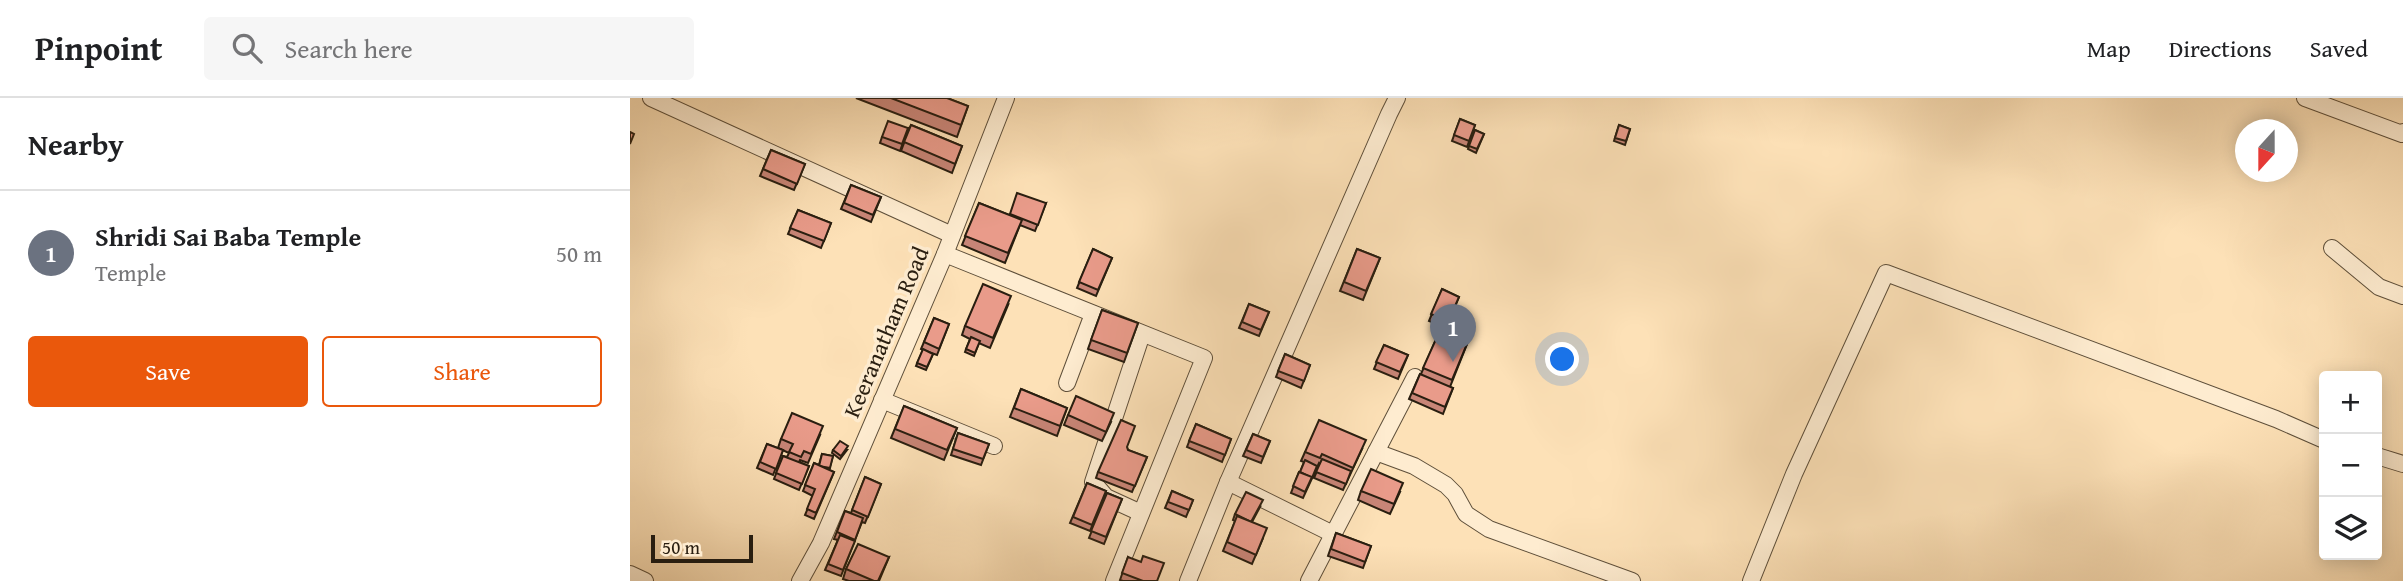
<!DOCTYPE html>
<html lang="en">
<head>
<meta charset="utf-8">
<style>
  :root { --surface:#fff; --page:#f6f6f6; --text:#202124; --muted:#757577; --line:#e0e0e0; --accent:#ea580c }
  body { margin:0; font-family:"Gentium Book Plus",serif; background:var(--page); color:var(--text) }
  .controls { position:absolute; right:21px; bottom:21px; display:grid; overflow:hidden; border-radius:7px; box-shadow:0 4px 18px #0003 }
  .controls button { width:63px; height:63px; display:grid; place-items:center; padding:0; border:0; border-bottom:2px solid var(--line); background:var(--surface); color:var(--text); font:35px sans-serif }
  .compass { position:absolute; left:1605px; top:21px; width:63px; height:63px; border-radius:50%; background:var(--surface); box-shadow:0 4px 18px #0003; rotate:201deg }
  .scale { position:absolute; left:21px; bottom:18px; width:102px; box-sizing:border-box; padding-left:7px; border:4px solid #291e10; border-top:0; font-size:19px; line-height:24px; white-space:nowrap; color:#291e10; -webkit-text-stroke:5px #feecd0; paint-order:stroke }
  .you { position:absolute; left:933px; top:262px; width:24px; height:24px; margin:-18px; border:5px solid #fff; border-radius:50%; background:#1a73e8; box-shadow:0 0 0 10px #1a73e833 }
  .badge { display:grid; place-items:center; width:46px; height:46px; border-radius:50%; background:var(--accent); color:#fff; font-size:23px; font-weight:700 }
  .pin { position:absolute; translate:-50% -58px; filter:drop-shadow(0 2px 4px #0008) }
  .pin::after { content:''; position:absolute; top:37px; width:24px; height:21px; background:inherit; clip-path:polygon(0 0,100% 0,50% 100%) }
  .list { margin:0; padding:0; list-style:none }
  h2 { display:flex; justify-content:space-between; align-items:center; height:91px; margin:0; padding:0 28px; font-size:30px }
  h2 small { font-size:23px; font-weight:400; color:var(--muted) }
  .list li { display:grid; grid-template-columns:46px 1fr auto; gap:21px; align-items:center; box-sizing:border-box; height:126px; padding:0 28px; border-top:2px solid var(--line) }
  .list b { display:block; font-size:26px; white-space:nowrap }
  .list p { margin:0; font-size:23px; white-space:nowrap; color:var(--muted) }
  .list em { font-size:23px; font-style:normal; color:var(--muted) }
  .actions { display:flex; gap:14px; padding:21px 28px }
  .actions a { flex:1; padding:16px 0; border:2px solid var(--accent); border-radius:7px; text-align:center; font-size:24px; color:var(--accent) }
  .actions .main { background:var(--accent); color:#fff }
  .icon { flex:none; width:38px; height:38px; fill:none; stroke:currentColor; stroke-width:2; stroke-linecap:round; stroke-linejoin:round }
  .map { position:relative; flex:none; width:1773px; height:483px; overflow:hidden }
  header { display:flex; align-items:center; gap:42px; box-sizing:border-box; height:98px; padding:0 35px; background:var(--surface); border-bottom:2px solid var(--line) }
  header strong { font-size:33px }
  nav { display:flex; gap:38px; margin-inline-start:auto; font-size:24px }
  .search { width:490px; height:63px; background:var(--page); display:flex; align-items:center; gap:18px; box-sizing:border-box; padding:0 24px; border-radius:7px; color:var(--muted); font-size:26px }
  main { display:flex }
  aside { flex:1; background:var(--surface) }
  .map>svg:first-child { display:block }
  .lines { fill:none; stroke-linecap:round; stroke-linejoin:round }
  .minor-casing { stroke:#5e4f3a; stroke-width:18 }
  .minor { stroke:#feecd0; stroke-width:16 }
  .wall { fill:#c88577; stroke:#291e10; stroke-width:2 }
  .building { fill:#e99b8a; stroke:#291e10; stroke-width:2 }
  .labels { text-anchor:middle; stroke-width:7; stroke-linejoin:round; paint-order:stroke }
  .street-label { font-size:23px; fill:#291e10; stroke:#feecd0 }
</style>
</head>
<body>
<header>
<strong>Pinpoint</strong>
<div class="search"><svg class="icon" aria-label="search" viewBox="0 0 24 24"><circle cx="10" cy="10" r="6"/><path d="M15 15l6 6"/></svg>Search here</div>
<nav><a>Map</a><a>Directions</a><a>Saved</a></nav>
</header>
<main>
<aside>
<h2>Nearby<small></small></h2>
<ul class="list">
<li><span class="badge" style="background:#6b7280">1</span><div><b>Shridi Sai Baba Temple</b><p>Temple</p></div><em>50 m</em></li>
</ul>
<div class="actions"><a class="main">Save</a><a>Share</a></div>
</aside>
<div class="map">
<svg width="1773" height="483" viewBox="0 0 1773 483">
  <rect width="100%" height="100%" fill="#fde1b7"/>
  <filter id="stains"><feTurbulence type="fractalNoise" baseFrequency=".00286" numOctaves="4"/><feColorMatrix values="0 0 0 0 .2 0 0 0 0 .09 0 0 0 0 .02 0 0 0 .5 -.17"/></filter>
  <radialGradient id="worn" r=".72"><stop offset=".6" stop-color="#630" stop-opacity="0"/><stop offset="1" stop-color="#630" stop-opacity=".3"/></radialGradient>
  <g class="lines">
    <g class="minor-casing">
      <g id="minor">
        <polyline points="21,0 322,137"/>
        <polyline points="1675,0 1772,36 1773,34"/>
        <polyline points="1702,150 1749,189 1773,198"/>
        <polyline points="315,156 574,260 484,483"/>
        <polyline points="437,285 463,216"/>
        <polyline points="252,302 364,348"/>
        <polyline points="746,354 784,368 816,387 825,396 836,416 859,431 1002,483"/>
        <polyline points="1747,358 1773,366"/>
        <polyline points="598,384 703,436"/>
        <polyline points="511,415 476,399 463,384 512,236"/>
        <polyline points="0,476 15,483"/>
        <polyline points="170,483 191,445 315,156 376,0"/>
        <polyline points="558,483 598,384 759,16 767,0"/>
        <polyline points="679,483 785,279"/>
        <polyline points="1121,483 1164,376 1256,175 1646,321 1694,342"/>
      </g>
    </g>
    <use href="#minor" class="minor"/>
  </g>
  <g class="wall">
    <polygon points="226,0 317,0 338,8 327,39"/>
    <polygon points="830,21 845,27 837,49 822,43"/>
    <polygon points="281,27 332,48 322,75 271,53"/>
    <polygon points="989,27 1000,31 995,47 984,43"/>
    <polygon points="278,30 270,53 250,45 252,39"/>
    <polygon points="845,32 854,36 846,55 838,51"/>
    <polygon points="141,52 175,66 164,92 130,78"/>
    <polygon points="221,87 251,99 241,124 211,111"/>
    <polygon points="349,105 379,117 416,105 405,133 390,127 375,165 332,147"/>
    <polygon points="168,112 201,125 191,150 158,136"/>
    <polygon points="463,151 482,160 466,198 447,190"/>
    <polygon points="727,151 750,160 733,202 710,193"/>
    <polygon points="812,191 829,199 816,230 799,223"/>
    <polygon points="619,206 639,214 629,238 609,230"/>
    <polygon points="378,207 360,250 349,245 344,258 335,254 340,241 332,237 335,228"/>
    <polygon points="472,212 508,225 494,264 458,251"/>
    <polygon points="304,220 319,226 307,257 296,253 303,256 296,272 286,268 293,252 291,251"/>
    <polygon points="811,230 839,241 820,289 823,290 813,316 779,301 790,276 791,276"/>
    <polygon points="754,247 778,257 768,281 744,271"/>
    <polygon points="655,256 680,267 671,290 646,279"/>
    <polygon points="391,291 437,310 427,338 380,319"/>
    <polygon points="274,308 327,330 314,362 261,340"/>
    <polygon points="438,317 481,324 472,343 434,327"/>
    <polygon points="566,326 601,341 592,364 557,349"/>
    <polygon points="328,335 359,346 351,367 321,357"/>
    <polygon points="623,336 640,343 631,365 613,358"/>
    <polygon points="190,337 178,365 170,362 169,364 179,368 169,392 144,381 153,358 157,359 159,355 148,350 151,341"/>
    <polygon points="137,346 153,352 143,377 127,370"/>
    <polygon points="497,349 498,352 517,359 502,394 466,380 468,374"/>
    <polygon points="732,351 713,392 684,380 690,366 689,365 673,400 661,395 669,374 670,374 674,364 671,363 675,354"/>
    <polygon points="203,352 217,352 210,361 202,355"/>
    <polygon points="192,356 203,358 199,372 204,374 184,421 175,417 183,398 173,393 184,365 189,367"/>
    <polygon points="235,379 251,386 235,425 232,424 211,478 195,472 208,442 204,441 215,413 221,415"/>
    <polygon points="457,385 476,393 460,433 440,425"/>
    <polygon points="542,393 563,402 556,419 535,410"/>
    <polygon points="731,393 770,394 760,416 728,402"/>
    <polygon points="477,395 492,401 474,446 459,440"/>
    <polygon points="630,409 622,424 633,440 622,466 593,453 605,423 603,422 605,416"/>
    <polygon points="706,435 741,448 733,470 698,458"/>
    <polygon points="259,459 249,483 219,483 213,481 216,471"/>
    <polygon points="498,459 527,483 493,483 490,482"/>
  </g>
  <g class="building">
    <polygon points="261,0 317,0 338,8 331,27"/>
    <polygon points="830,21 845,27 839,43 824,37"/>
    <polygon points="258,23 278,30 272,46 252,39"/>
    <polygon points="281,27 332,48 325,66 274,44"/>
    <polygon points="989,27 1000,31 996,43 985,40"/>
    <polygon points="845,32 854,36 847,51 839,48"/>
    <polygon points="0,34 4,36 0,46"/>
    <polygon points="141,52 175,66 167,86 133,71"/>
    <polygon points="221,87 251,99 243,117 214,105"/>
    <polygon points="387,95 416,105 408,127 380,116"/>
    <polygon points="349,105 392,122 378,155 335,138"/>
    <polygon points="168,112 201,125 194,143 160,130"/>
    <polygon points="463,151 482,160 468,192 449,184"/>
    <polygon points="727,151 750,160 736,193 714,184"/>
    <polygon points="353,186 381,198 363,240 335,228"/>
    <polygon points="812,191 829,199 818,224 801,216"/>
    <polygon points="619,206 639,214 631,232 612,224"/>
    <polygon points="472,212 508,225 497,255 461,242"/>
    <polygon points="304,220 319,226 309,251 294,244"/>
    <polygon points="811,230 839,241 822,282 793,270"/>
    <polygon points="341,239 350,243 345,255 336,251"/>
    <polygon points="754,247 778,257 770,274 746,264"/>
    <polygon points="293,251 303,256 297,269 287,265"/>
    <polygon points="655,256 680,267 674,283 648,273"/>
    <polygon points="790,276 823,290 815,309 782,295"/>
    <polygon points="391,291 437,310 430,328 384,310"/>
    <polygon points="446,298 484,315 476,334 438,317"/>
    <polygon points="274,308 327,330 317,352 265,331"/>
    <polygon points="162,315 193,328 181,356 174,353 171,359 159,354 163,346 151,341"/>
    <polygon points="491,322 505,328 497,349 498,352 517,359 505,388 468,374"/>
    <polygon points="689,322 736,342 723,370 692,356 690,360 675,354"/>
    <polygon points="566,326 601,341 595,357 559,343"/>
    <polygon points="328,335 359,346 353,361 323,351"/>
    <polygon points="623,336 640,343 633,359 616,352"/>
    <polygon points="210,343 218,348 211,358 203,352"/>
    <polygon points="137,346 153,352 146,371 130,364"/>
    <polygon points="192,356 203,358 200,370 189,368"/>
    <polygon points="153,358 179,368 172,386 146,375"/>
    <polygon points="692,361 721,373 716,386 686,374"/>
    <polygon points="675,362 687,368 682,380 670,374"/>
    <polygon points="184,365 204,374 186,415 177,411 185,391 175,387"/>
    <polygon points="741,371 773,385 764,406 731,393"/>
    <polygon points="669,374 682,379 675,394 663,388"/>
    <polygon points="235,379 251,386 238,419 222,412"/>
    <polygon points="457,385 476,393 462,427 443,419"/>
    <polygon points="542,393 563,402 559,412 538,404"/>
    <polygon points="616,394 633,402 621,424 605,416"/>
    <polygon points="477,395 492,401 476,439 461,433"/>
    <polygon points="215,413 233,420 225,442 207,434"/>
    <polygon points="607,418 637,430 626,457 597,444"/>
    <polygon points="706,435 741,448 735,464 701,451"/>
    <polygon points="210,437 225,443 213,472 198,466"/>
    <polygon points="228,446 259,459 248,483 244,483 216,471"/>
    <polygon points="513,458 534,465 527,483 513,483 492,475 498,459 511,464"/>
  </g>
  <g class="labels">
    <g class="street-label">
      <text transform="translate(256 234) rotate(-67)" y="8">Keeranatham Road</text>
    </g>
  </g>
  <rect width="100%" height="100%" filter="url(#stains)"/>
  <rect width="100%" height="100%" fill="url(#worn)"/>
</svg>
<div class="controls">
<button>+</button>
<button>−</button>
<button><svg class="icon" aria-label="layers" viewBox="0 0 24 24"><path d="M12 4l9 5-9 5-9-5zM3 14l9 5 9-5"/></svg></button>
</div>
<svg class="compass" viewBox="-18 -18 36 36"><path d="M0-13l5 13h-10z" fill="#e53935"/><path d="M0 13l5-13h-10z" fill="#757577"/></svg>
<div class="scale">50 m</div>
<div class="you"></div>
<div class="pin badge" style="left:823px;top:264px;background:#6b7280">1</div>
</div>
</main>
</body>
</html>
